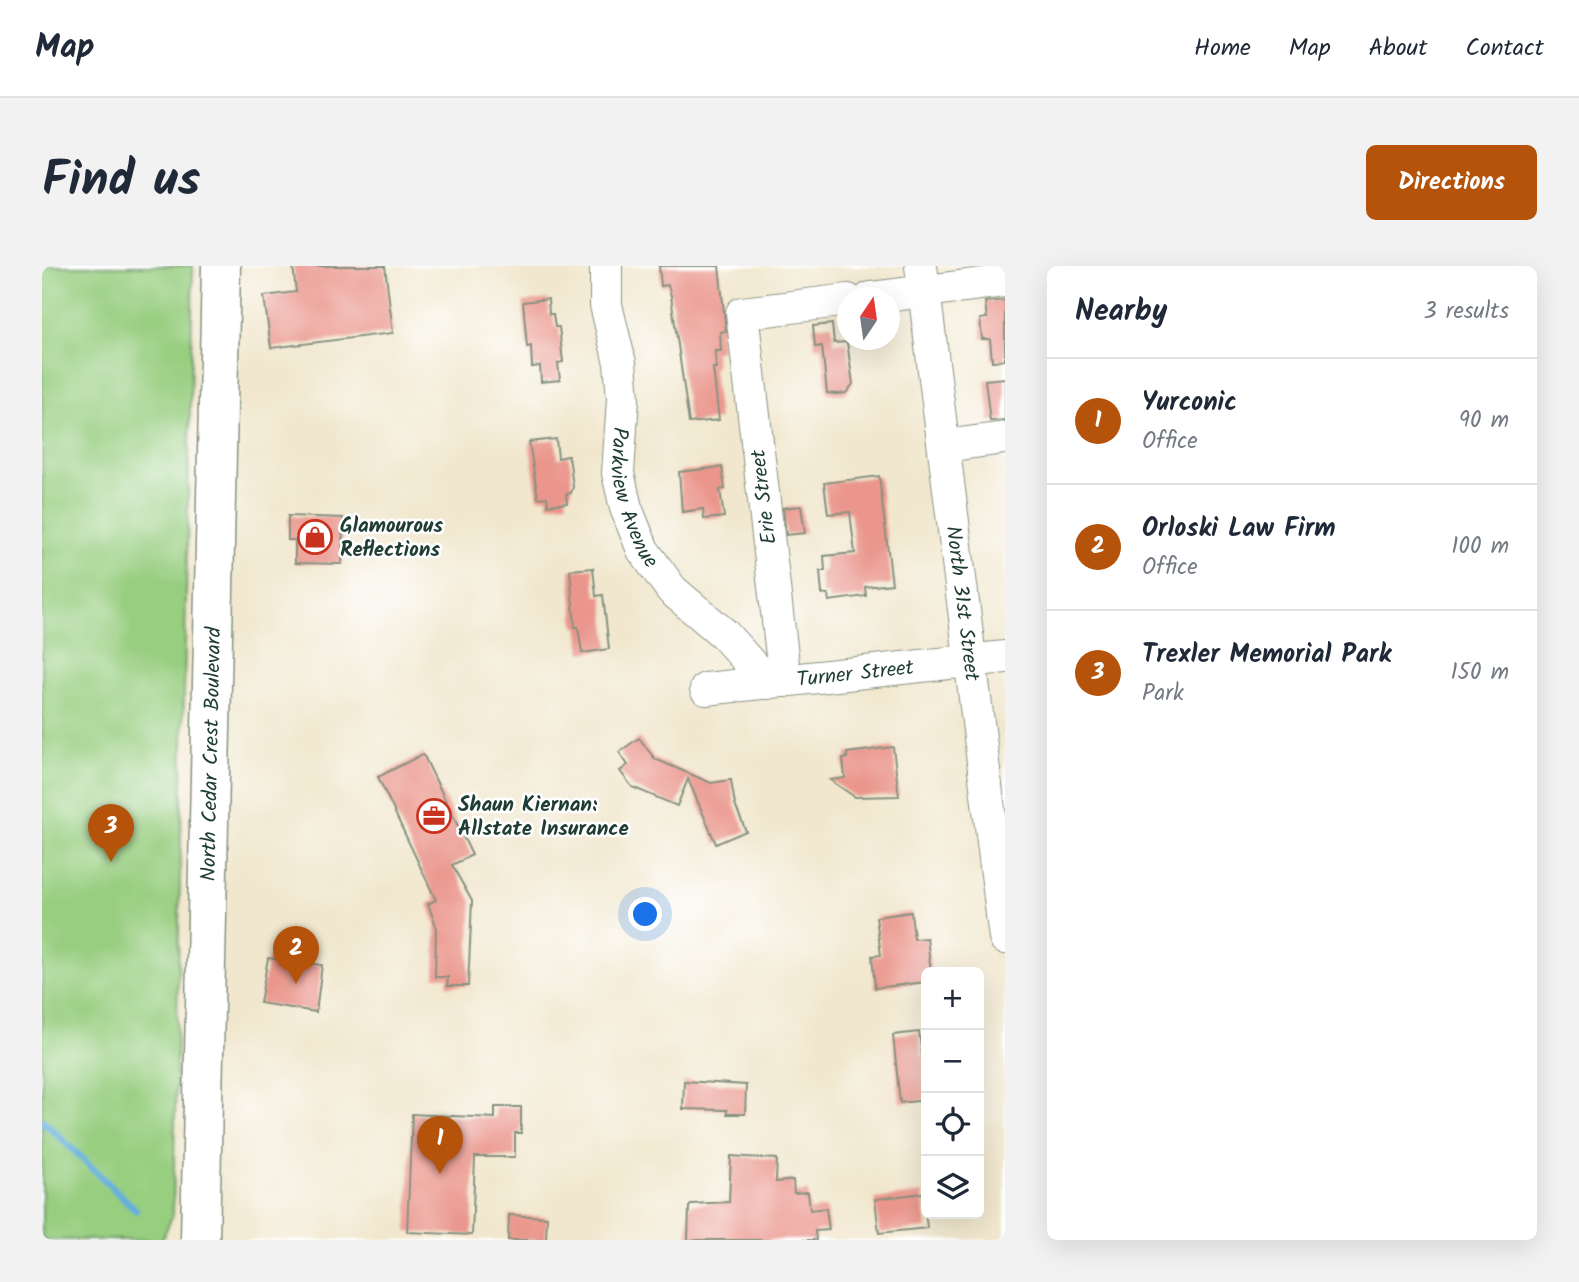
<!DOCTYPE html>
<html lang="en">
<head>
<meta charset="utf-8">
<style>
  :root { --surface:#fff; --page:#f2f2f3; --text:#1f2937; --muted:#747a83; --line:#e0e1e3; --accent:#b45309 }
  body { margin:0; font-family:Kalam,sans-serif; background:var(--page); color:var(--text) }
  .controls { position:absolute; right:21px; bottom:21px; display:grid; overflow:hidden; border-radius:10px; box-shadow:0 7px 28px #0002 }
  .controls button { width:63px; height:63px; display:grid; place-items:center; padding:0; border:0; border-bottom:2px solid var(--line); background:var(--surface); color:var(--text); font:35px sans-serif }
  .compass { position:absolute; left:795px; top:21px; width:63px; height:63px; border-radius:50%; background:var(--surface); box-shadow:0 7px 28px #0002; rotate:13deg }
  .you { position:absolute; left:604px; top:649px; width:24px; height:24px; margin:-18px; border:5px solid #fff; border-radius:50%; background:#1a73e8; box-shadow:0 0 0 10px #1a73e833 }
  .badge { display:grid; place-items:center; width:46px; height:46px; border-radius:50%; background:var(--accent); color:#fff; font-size:23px; font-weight:700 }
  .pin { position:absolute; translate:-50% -58px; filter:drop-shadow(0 2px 4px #0008) }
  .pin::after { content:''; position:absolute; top:37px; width:24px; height:21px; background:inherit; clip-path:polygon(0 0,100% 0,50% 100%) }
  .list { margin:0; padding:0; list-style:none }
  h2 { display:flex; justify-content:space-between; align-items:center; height:91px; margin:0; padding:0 28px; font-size:30px }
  h2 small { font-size:23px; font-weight:400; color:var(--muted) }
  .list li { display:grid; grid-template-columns:46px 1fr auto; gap:21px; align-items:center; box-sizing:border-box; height:126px; padding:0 28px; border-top:2px solid var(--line) }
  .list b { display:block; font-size:26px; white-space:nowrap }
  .list p { margin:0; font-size:23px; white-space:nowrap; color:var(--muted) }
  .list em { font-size:23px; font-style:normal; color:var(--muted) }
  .icon { flex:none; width:38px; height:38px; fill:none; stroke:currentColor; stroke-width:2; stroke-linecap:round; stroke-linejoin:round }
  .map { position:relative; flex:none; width:963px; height:974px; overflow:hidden; border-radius:10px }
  header { display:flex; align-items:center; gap:42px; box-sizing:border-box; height:98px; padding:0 35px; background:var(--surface); border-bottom:2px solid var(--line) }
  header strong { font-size:33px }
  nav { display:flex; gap:38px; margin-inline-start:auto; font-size:24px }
  .intro { display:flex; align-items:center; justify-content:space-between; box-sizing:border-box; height:168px; padding:0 42px }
  h1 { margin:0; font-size:49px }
  .button { padding:18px 32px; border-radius:10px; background:var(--accent); color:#fff; font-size:24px; font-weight:700 }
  main { display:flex; gap:42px; padding:0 42px }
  aside { flex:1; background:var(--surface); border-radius:10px; box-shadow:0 7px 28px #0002 }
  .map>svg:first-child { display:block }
  .green { fill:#97ce7f; stroke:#5b865a; stroke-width:2 }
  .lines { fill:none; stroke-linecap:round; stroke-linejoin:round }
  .stream { stroke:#62afdb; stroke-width:7 }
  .building { fill:#ea968c }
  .minor-casing { stroke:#889281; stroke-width:34 }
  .major-casing { stroke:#889281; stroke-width:41 }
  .minor { stroke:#fff; stroke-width:32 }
  .major { stroke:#fff; stroke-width:38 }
  .labels { text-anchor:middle; stroke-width:5; stroke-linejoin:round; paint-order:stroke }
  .street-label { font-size:21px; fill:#1f3d34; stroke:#fff }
  .poi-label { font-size:21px; font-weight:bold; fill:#1f3d34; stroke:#fff; text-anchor:start }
</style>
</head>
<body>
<header>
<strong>Map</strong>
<nav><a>Home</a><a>Map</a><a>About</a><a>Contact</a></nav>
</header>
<div class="intro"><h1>Find us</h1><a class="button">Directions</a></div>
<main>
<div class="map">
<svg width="963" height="974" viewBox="0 0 963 974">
  <rect width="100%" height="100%" fill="#fff"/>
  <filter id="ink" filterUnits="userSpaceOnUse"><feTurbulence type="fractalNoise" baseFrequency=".0143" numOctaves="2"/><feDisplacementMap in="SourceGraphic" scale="14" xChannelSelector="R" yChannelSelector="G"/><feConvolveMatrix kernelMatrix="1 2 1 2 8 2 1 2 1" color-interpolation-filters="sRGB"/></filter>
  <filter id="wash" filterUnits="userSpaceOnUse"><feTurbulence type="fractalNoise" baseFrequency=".00686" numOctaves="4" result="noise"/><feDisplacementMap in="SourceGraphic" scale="28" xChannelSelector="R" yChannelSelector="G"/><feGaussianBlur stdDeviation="1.57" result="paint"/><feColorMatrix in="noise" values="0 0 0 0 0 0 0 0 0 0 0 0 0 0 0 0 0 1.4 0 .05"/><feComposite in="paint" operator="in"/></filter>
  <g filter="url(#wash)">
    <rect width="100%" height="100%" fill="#f1e7ce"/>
    <polygon class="green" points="0,0 151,0 131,948 120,974 0,974"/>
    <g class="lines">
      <polyline class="stream" points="0,854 94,944"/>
    </g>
    <g id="blocks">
      <g class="building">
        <polygon points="251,0 343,0 351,67 229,82 222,30 254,26"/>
        <polygon points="617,0 677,0 684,65 678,66 679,85 673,85 674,102 671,102 677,154 647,157 629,30 626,19 619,20"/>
        <polygon points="506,33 507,48 511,48 513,61 517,61 521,96 516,97 518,114 499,116 498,100 490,101 489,80 485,81 481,36"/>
        <polygon points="963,34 963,94 950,95 948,73 940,73 938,53 945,52 943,36"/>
        <polygon points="790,58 792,77 805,76 811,118 804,127 795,128 785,127 780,80 773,81 771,60"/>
        <polygon points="963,112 963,154 948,155 943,114"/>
        <polygon points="514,173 516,192 526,190 528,197 531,221 529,227 524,228 525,237 506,239 505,231 496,232 487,176"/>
        <polygon points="680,201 683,223 678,224 682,251 662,253 661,243 640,246 637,206"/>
        <polygon points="837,210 850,318 823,321 824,330 787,335 786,328 780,328 778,305 783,305 782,290 813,287 808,246 786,248 782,217"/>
        <polygon points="759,240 763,267 744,269 741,242"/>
        <polygon points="246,250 301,252 300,298 253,297 253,274 246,274"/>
        <polygon points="551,302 554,330 561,329 567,383 540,387 536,361 533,361 528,304"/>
        <polygon points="597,472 613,493 669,517 689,514 693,539 704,565 674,578 646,513 635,540 590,521 578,505 586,499 577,486"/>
        <polygon points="851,481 857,530 813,531 788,514 803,512 801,493 805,492 805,487"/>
        <polygon points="381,488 430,589 410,599 430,635 426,720 405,720 406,711 393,711 394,660 386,638 394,634 336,511"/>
        <polygon points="869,646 872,673 885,672 889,706 884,706 884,716 833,722 830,690 839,689 834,651"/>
        <polygon points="226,692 280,699 274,746 218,737"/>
        <polygon points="877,766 880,790 884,790 884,834 858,837 851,769"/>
        <polygon points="642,815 704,819 703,848 685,848 685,844 641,843"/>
        <polygon points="453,841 479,841 479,867 473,867 473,891 433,891 430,969 365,966 370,848 453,852"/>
        <polygon points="689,890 735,893 734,916 751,914 752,927 766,926 768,944 784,942 787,964 773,965 774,974 646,974 647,941 650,938 687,936"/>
        <polygon points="881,927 885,962 837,967 833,933"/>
        <polygon points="467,949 505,951 504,974 466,974"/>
      </g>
    </g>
  </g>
  <g filter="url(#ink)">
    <use href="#blocks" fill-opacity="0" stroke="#889281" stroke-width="2"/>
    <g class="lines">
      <g class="minor-casing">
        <g id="minor">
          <path id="s1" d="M564,0V39L578,97L581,132L576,207L584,242L601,284L630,324L682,368L726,417"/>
          <path id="s2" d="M879,0L963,672"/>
          <polyline points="828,32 963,15"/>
          <polyline points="902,180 963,172"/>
          <polyline points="743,415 700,47 806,34"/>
          <path id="s3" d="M664,423L963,391"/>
        </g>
      </g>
      <g class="major-casing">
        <g id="major">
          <path id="s4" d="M158,974L179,0"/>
        </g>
      </g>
      <use href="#minor" class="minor"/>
      <use href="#major" class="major"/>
    </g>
  </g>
  <defs>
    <g id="shop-ring" transform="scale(1.75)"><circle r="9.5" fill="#fff" stroke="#c8321e" stroke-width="1.5"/><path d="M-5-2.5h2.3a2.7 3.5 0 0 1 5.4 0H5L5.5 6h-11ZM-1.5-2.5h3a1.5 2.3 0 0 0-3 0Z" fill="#c8321e"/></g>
    <g id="office-ring" transform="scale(1.75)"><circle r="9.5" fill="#fff" stroke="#c8321e" stroke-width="1.5"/><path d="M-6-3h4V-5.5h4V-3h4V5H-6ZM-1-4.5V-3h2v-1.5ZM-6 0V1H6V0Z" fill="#c8321e"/></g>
  </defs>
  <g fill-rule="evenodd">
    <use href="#shop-ring" x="273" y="271"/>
    <use href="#office-ring" x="392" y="550"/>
  </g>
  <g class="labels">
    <g class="street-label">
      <text dy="7" stroke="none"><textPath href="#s1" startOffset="236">Parkview Avenue</textPath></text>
      <text transform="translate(721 231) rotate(-97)" y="7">Erie Street</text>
      <text dy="7" stroke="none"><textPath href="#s2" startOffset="340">North 31st Street</textPath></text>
      <text dy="7" stroke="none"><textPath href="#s3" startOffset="150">Turner Street</textPath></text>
      <text dy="7" stroke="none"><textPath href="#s4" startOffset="486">North Cedar Crest Boulevard</textPath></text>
    </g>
    <g class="poi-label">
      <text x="298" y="266">Glamourous<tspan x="298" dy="24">Reflections</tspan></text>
      <text x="416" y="545">Shaun Kiernan:<tspan x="416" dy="24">Allstate Insurance</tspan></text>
    </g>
  </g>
</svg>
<div class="controls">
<button>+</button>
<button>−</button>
<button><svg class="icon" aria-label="locate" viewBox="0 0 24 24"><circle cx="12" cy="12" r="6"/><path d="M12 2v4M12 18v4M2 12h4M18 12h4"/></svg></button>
<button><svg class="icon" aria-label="layers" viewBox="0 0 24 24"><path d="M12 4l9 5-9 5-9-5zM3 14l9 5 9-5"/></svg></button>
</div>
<svg class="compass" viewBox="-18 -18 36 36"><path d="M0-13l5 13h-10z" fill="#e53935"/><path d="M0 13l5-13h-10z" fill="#747a83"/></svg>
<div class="you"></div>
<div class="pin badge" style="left:398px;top:908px">1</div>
<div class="pin badge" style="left:254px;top:718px">2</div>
<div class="pin badge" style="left:69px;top:596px">3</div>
</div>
<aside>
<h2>Nearby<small>3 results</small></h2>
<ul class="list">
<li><span class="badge">1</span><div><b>Yurconic</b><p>Office</p></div><em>90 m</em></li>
<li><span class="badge">2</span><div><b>Orloski Law Firm</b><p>Office</p></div><em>100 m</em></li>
<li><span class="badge">3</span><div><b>Trexler Memorial Park</b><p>Park</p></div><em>150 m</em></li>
</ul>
</aside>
</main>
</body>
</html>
